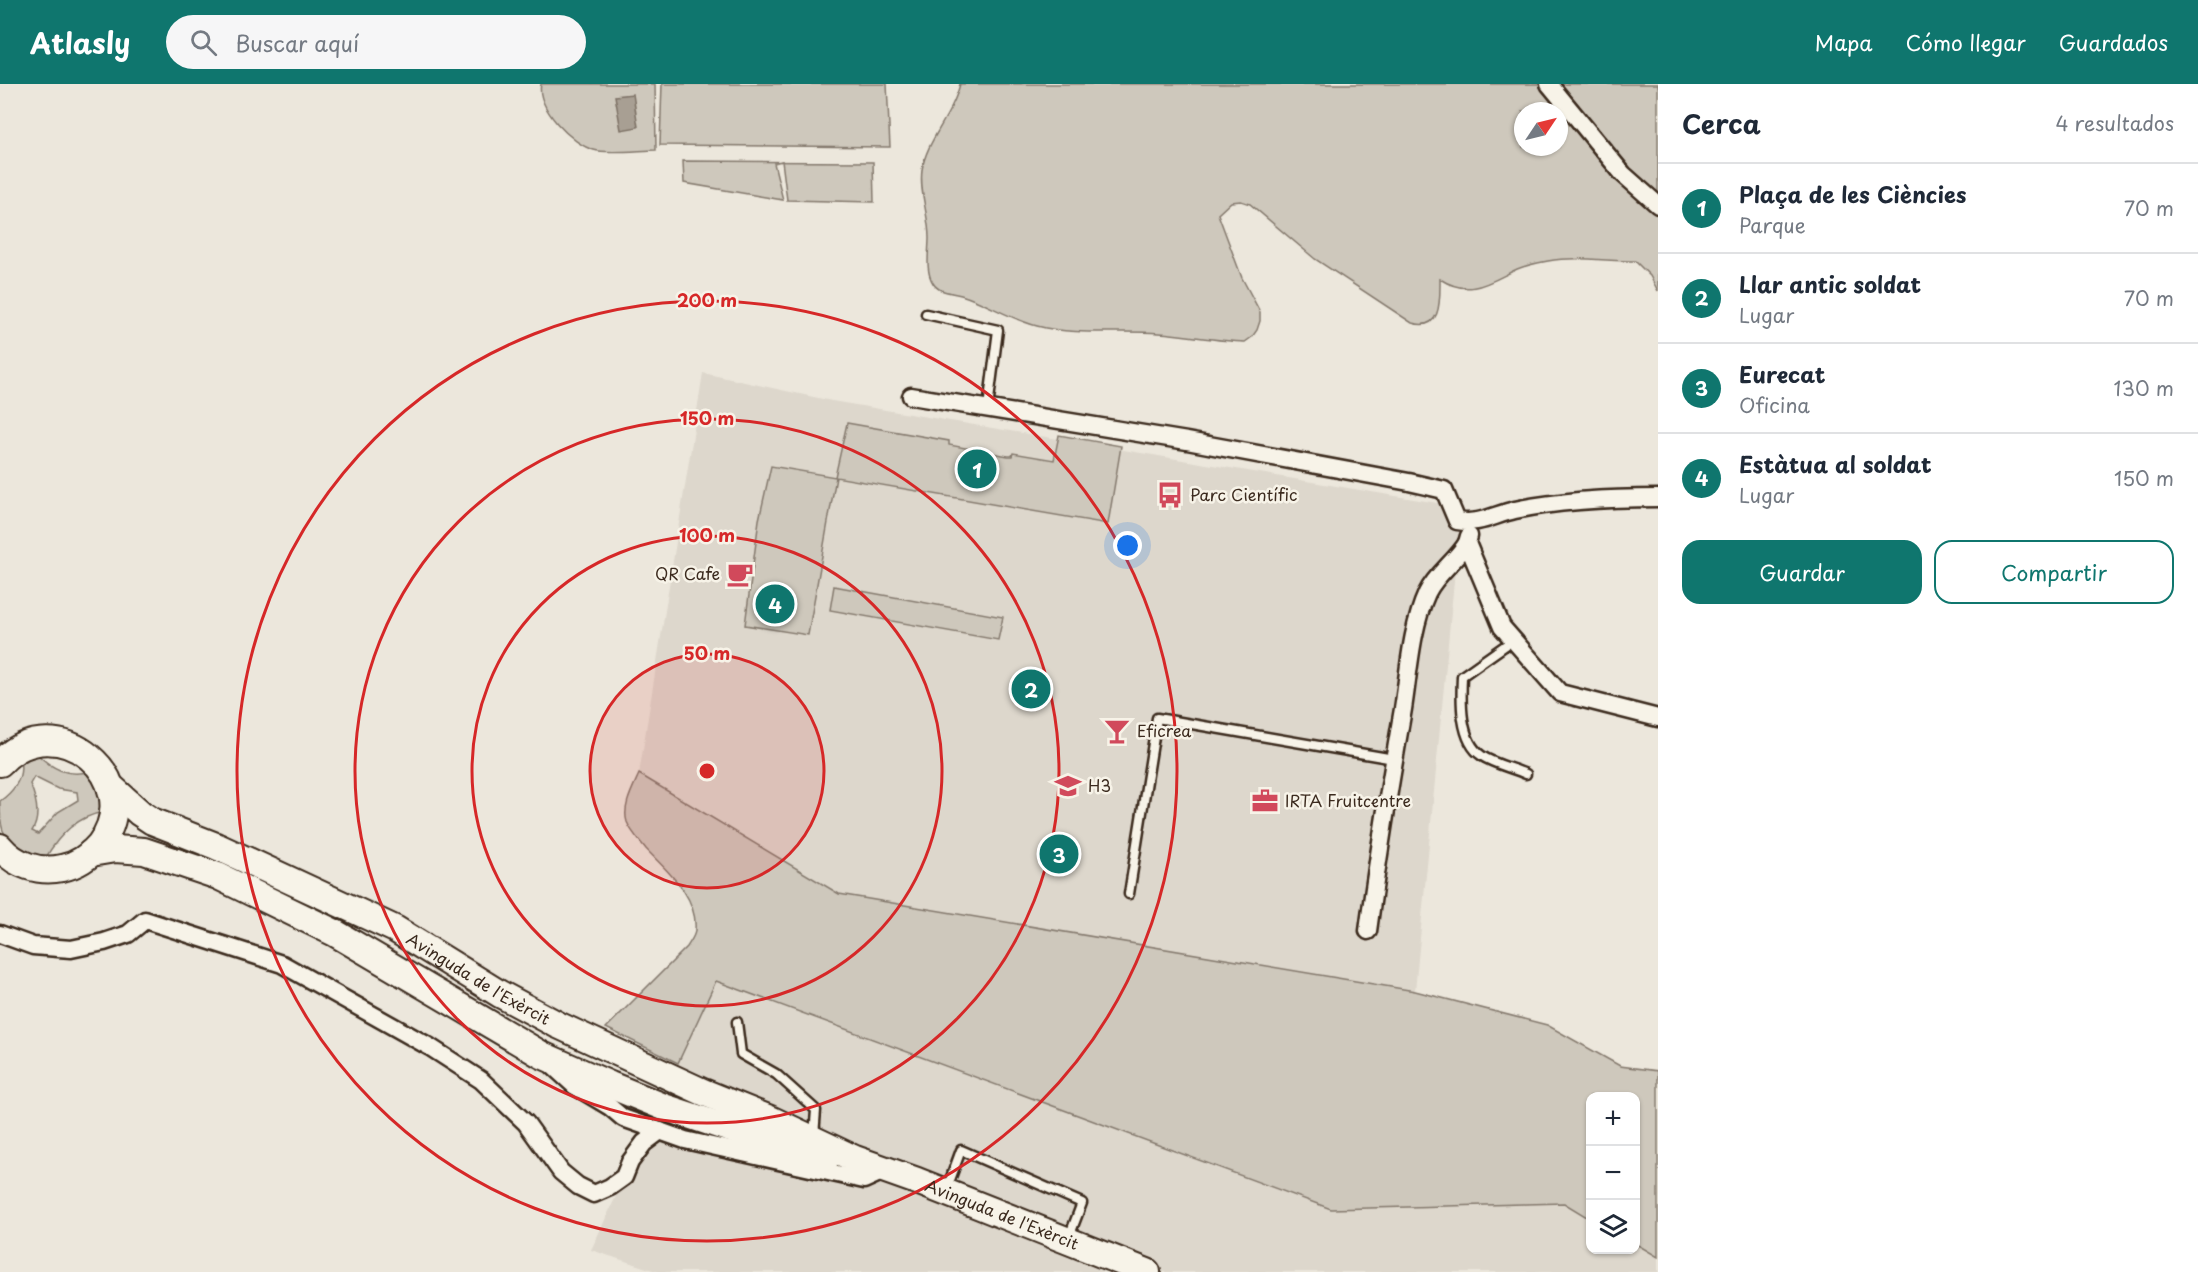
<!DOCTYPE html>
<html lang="es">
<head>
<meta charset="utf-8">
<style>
  :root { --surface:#fff; --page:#f6f6f7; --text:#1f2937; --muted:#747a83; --line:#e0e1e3; --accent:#0f766e }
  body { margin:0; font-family:"Playpen Sans",sans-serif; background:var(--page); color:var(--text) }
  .controls { position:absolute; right:18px; bottom:18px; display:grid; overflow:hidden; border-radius:12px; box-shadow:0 2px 4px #0004 }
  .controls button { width:54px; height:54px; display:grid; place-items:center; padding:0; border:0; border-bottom:2px solid var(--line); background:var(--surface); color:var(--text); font:30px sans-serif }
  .compass { position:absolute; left:1514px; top:18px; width:54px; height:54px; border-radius:50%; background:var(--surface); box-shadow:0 2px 4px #0004; rotate:55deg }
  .you { position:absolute; left:1128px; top:462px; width:21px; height:21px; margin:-15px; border:4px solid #fff; border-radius:50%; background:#1a73e8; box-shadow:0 0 0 9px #1a73e833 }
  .badge { display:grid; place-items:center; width:39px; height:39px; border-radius:50%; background:var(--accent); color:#fff; font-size:20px; font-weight:700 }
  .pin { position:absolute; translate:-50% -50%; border:3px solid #fff; box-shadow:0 2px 6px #0006 }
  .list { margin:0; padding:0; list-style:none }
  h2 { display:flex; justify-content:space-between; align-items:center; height:78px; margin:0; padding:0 24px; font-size:26px }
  h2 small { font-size:20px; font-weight:400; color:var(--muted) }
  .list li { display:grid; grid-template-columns:39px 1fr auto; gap:18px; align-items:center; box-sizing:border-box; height:90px; padding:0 24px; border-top:2px solid var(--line) }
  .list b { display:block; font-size:22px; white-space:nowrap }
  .list p { margin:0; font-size:20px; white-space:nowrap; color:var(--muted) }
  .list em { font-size:20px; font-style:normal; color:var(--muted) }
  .actions { display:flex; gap:12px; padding:18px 24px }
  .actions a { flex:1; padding:14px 0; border:2px solid var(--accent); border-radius:18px; text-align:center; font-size:21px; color:var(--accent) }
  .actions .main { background:var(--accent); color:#fff }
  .icon { flex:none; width:33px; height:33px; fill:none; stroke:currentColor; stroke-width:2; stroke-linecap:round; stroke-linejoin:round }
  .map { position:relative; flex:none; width:1658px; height:1188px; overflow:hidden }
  header { display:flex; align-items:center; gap:36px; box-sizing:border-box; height:84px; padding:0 30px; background:var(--accent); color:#fff }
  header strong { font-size:28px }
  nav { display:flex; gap:33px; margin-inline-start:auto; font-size:21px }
  .search { width:420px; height:54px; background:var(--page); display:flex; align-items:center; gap:15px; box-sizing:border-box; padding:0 21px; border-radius:33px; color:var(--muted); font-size:22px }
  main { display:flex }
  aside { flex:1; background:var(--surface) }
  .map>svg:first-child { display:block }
  .built { fill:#ddd7cc }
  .green { fill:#cec8bc; stroke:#84796d; stroke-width:1.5; fill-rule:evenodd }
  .water { fill:#a89f93; stroke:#7c7064; stroke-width:1.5 }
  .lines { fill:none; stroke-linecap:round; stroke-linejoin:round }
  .service-casing { stroke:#3b2a1e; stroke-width:13 }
  .minor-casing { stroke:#3b2a1e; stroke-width:21 }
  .primary-casing { stroke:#3b2a1e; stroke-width:30 }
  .service { stroke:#f7f3e8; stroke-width:8 }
  .minor { stroke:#f7f3e8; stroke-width:16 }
  .primary { stroke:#f7f3e8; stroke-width:26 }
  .ring { fill:none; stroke:#d62828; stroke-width:3 }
  .labels { text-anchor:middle; stroke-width:5; stroke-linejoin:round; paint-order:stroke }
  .poi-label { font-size:16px; fill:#3b2a1e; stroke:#f7f3e8; text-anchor:start }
  .street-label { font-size:16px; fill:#3b2a1e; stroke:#f7f3e8 }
  .centre { fill:#d62828; stroke:#f7f3e8; stroke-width:3 }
  .ring-label { font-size:18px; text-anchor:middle; font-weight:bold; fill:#d62828; stroke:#f7f3e8; stroke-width:5; stroke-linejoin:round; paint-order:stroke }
</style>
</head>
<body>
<header>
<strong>Atlasly</strong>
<div class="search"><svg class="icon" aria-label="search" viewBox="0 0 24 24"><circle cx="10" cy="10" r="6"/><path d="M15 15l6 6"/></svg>Buscar aquí</div>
<nav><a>Mapa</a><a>Cómo llegar</a><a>Guardados</a></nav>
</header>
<main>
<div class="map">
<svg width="1658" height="1188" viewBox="0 0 1658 1188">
  <rect width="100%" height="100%" fill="#ece7dc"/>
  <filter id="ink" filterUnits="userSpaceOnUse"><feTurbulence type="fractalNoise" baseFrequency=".0167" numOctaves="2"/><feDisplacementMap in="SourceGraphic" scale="12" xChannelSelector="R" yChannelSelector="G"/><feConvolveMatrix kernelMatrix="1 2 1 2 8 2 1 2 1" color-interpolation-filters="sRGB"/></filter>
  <g filter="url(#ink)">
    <g class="built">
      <polygon points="703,289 832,317 1461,423 1415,907 839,810 639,690"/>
      <polygon points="716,897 1331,1125 1564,1119 1590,1135 1590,1166 1636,1166 1636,1160 1658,1173 1658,1188 659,1188 591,1166"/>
    </g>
    <g class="green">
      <path d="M541,0H655L656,66C642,66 606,70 594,66C573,61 535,23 541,0Z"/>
      <polygon points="662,0 887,0 890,63 660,61"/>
      <path d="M960,0H1658V207L1650,192L1635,177C1607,177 1575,172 1548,177C1536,179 1523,182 1513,187C1487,200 1468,213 1440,195C1440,216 1442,248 1412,239L1315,175L1250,120L1241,117L1231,118L1218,130L1242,194L1260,228V237L1257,246L1252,253L1245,258C1216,257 1188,251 1159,249C1119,246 1076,252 1037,242C1010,235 987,219 961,211C951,208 939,209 933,199C925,187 929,167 929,154C929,131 919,109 922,86C926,57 952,32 960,0ZM1523,27H1559V63H1523Z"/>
      <polygon points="683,77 873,78 874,118 787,116 782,77 774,79 783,116 684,99"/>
      <polygon points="847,339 949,357 949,361 1008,372 1012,372 1013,369 1054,376 1059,351 1121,362 1108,440 836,393 808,551 745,541 759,436 771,382 835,393"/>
      <polygon points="834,502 1003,533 998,556 830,526"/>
      <path d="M36,669C51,684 68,694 90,687L99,699L103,728C76,733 58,752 45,775C36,774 30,770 22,766C0,753 0,742 0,717C14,707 24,694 20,676ZM34,693L58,705L77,708L78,716L58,728L38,750L32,747C41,733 36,714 30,700Z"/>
      <path d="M639,690L839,810L1415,907L1547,941L1620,982L1658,987V1173L1636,1160V1012H1590V1135L1564,1119L1331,1125L716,897L678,979L606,944L687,863C690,858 695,852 695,846C698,812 667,787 646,765C640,757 631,748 627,738C622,723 633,704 639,690Z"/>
    </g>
    <polygon class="water" points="633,10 638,43 621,46 615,12"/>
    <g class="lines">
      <g class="service-casing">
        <g id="service">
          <polyline points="926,230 998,246 988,324"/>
          <path d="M1513,556L1462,592C1461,615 1459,657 1482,672C1494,680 1512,684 1526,690"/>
          <polyline points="1129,810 1157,634 1394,675"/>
          <polyline points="737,938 741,970 776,990 816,1026 814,1052"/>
          <polyline points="946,1107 961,1066 1082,1119 1069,1153"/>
        </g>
      </g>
      <g class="minor-casing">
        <g id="minor">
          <polyline points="1549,0 1623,90 1658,121"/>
          <path d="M911,312L1187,357L1409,398L1444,406L1457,437C1480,441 1493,431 1515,426C1562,416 1610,414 1658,414"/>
          <polyline points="1469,452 1467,459 1502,543 1560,609 1658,634"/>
          <path d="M1368,847C1378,773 1390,699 1403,625C1409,587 1411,544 1427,509C1436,490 1456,477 1467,459"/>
          <polyline points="0,850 33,862 71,865 104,858 128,850 145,836 282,880 430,963 481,996 526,1039 561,1088 578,1102 594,1110 610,1103 624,1093 630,1078 644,1059 660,1047"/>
          <polyline points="553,982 575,1002 610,1023 623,1034 685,1056 864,1096 886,1086"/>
        </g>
      </g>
      <g class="primary-casing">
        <g id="primary">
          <path d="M0,679C57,619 148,696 100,760C90,772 77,781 62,784C39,789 15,781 0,763"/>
          <path id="s1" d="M110,702L140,729L152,737L216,762L395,845L500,910L558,941L703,1008L770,1035L855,1075L917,1097L1147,1188"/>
          <polyline points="91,769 115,765 144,767 218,792 335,849 542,971 610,1001 664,1023 806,1070 827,1073"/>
        </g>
      </g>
      <use href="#service" class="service"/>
      <use href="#minor" class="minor"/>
      <use href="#primary" class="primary"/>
    </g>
  </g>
  <circle cx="707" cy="687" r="117" fill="#d62828" fill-opacity=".12"/>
  <g class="ring">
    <circle cx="707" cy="687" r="117"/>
    <circle cx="707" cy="687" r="235"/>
    <circle cx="707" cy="687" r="352"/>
    <circle cx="707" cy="687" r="470"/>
  </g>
  <defs>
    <g id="bus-bare" transform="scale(2.07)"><path d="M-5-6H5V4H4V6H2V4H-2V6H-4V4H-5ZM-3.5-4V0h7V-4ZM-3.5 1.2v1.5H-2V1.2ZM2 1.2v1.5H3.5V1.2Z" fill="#d1495b" stroke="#f7f3e8" stroke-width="2.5" paint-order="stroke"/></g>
    <g id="cafe-bare" transform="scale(2.07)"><path d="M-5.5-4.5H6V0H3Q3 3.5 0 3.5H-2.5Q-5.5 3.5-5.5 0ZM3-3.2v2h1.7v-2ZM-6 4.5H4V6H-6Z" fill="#d1495b" stroke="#f7f3e8" stroke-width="2.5" paint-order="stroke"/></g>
    <g id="bar-bare" transform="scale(2.07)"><path d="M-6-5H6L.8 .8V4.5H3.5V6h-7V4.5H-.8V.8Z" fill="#d1495b" stroke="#f7f3e8" stroke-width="2.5" paint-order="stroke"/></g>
    <g id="university-bare" transform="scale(2.07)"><path d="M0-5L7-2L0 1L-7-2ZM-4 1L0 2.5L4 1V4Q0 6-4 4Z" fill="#d1495b" stroke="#f7f3e8" stroke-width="2.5" paint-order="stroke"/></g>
    <g id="office-bare" transform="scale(2.07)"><path d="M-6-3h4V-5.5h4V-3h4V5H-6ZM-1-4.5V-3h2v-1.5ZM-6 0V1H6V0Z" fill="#d1495b" stroke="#f7f3e8" stroke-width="2.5" paint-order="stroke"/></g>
  </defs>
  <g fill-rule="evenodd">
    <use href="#bus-bare" x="1170" y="411"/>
    <use href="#cafe-bare" x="740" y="490"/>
    <use href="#bar-bare" x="1117" y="647"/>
    <use href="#university-bare" x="1068" y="702"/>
    <use href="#office-bare" x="1265" y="717"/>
  </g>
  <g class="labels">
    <g class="poi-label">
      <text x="1190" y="417">Parc Científic</text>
      <text x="720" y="496" text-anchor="end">QR Cafe</text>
      <text x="1137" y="653">Eficrea</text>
      <text x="1088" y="708">H3</text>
      <text x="1285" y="723">IRTA Fruitcentre</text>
    </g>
    <g class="street-label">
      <text dy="6" stroke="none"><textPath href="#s1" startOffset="418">Avinguda de l'Exèrcit</textPath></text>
      <text dy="6" stroke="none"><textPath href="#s1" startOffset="993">Avinguda de l'Exèrcit</textPath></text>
    </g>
  </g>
  <circle cx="707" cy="687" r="9" class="centre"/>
  <g class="ring-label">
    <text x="707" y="223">200 m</text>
    <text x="707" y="341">150 m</text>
    <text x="707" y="458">100 m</text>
    <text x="707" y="576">50 m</text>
  </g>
</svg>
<div class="controls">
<button>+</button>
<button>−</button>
<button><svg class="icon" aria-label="layers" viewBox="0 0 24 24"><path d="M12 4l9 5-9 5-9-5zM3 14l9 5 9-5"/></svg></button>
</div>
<svg class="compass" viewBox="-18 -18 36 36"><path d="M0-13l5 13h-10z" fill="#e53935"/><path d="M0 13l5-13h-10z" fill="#747a83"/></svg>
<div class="you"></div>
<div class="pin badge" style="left:977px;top:385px">1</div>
<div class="pin badge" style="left:1031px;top:605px">2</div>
<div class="pin badge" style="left:1059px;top:770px">3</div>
<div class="pin badge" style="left:775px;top:520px">4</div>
</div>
<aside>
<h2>Cerca<small>4 resultados</small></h2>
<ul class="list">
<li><span class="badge">1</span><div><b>Plaça de les Ciències</b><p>Parque</p></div><em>70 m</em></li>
<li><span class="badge">2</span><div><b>Llar antic soldat</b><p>Lugar</p></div><em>70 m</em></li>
<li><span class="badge">3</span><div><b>Eurecat</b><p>Oficina</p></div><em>130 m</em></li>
<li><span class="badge">4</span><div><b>Estàtua al soldat</b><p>Lugar</p></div><em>150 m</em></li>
</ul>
<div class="actions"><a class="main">Guardar</a><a>Compartir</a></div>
</aside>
</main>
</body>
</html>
